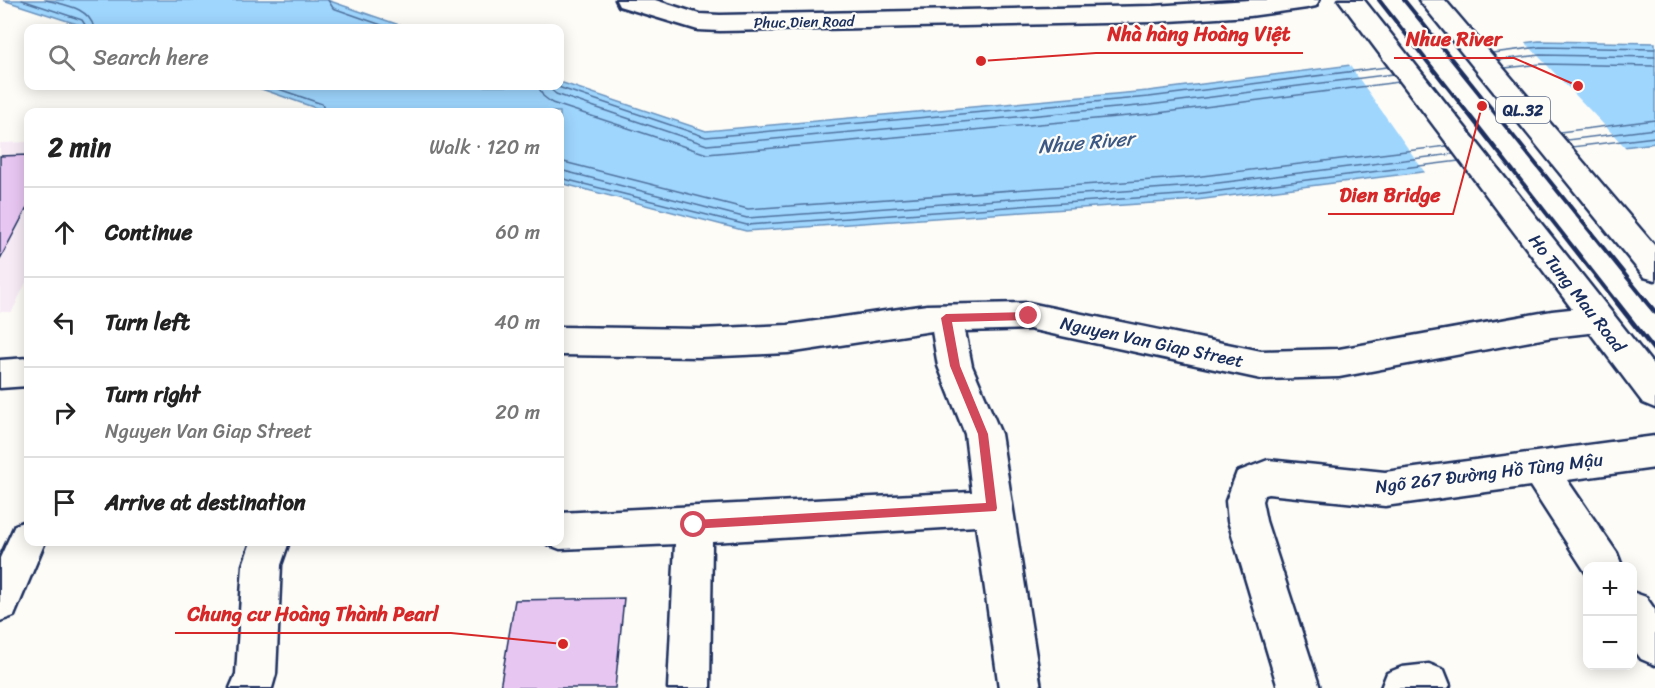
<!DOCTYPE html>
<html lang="en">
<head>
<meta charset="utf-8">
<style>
  :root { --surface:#fff; --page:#f6f6f6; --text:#222; --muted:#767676; --line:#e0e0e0 }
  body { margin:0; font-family:Sriracha,sans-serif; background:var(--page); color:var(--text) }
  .controls { position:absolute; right:18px; bottom:18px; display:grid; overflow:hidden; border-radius:12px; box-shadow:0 3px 15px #0003 }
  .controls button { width:54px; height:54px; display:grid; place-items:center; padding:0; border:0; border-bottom:2px solid var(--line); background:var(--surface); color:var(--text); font:30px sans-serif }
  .stop { position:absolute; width:18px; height:18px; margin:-14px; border:4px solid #d1495b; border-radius:50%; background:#fff }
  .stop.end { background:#d1495b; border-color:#fff; box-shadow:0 2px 6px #0008 }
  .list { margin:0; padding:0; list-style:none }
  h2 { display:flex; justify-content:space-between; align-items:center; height:78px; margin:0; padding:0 24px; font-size:26px }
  h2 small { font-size:20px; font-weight:400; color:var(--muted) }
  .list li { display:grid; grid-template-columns:39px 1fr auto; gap:18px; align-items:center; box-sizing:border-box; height:90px; padding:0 24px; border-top:2px solid var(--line) }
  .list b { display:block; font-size:22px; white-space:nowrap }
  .list p { margin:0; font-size:20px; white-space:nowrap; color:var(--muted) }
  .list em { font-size:20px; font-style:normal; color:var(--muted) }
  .icon { flex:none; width:33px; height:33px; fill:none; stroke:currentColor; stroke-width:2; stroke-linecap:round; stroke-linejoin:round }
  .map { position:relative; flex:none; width:1655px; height:688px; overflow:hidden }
  .search { position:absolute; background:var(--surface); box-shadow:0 3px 15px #0003; left:24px; top:24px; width:540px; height:66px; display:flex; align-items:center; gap:15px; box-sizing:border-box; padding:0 21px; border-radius:12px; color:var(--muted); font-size:22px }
  .panel { position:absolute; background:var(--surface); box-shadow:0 3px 15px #0003; left:24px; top:108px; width:540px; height:438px; border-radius:12px }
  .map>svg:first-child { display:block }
  .built { fill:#f7ecf6 }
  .water { fill:#9fd6fe; stroke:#6a93be; stroke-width:1.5 }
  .pier { fill:#fdfcf7 }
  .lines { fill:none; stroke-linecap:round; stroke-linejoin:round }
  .shore { stroke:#50729e; stroke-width:1.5 }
  .building { fill:#e8c6f2; stroke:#1b2f5e; stroke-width:1.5 }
  .minor-casing { stroke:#1b2f5e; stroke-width:5 }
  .highway-casing { stroke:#1b2f5e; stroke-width:5 }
  .minor { fill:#fdfcf7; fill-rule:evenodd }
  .highway { fill:#fdfcf7; fill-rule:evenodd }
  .rail-far1 { stroke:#1b2f5e; stroke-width:4 }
  .rail { stroke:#1b2f5e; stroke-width:5 }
  .route { fill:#d1495b }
  .labels { text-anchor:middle; stroke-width:4.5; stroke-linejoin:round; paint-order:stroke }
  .far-street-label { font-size:15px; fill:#1b2f5e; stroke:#fdfcf7 }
  .shield { fill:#fdfcf7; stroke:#5f6c8c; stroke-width:1.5 }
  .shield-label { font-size:16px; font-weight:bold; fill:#1b2f5e }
  .street-label { font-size:18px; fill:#1b2f5e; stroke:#fdfcf7 }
  .water-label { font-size:20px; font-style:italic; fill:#3c5986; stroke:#fdfcf7 }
  .leader { fill:none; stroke:#d62828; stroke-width:2 }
  .callout-dot { fill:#d62828; stroke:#fdfcf7; stroke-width:2 }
  .callout-label { font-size:20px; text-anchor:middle; font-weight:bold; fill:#d62828; stroke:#fdfcf7; stroke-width:4.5; stroke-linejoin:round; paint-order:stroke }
</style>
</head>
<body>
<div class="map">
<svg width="1655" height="688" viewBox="0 0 1655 688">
  <rect width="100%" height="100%" fill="#fdfcf7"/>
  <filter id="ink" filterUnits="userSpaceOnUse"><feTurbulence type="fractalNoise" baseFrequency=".0167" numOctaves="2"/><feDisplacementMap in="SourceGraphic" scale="12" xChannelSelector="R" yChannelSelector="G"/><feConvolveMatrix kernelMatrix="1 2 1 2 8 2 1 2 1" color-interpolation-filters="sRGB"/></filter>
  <g filter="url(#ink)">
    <polygon class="built" points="28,142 28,278 12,312 0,312 0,143"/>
    <g class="water">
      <polygon points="3,0 327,0 408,28 89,28"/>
      <polygon points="1539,41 1655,43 1655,143 1196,200 746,231 560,183 560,112 327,112 253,86 560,86 560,82 706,131 1148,91"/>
    </g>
    <polygon class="pier" points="1523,40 1627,149 1426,174 1348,63"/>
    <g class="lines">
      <g class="shore">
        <polyline points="22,0 82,20 87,28"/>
        <path d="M46,0C64,5 89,7 94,28"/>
        <polyline points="328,0 333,8 390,28"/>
        <polyline points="1492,53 1540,47 1655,49"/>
        <polyline points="1498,60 1540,55 1655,57"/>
        <polyline points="1505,68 1541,64 1655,66"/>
        <polyline points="270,86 322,104 325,112"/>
        <polyline points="538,86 543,96 552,103 707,154 1150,114 1399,82"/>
        <polyline points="547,86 556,94 707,145 1149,105 1393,74"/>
        <polyline points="555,86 706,137 1149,97 1387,67"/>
        <polyline points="1560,132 1655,120"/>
        <polyline points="1567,140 1655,129"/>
        <polyline points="1572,147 1655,137"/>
        <polyline points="560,161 748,209 1194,177 1447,146"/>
        <polyline points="560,170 747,218 1194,186 1453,154"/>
        <polyline points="560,178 747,225 1195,194 1459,161"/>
      </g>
    </g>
    <g class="building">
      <polygon points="28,155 28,206 0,259 0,156"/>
      <polygon points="624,598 615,688 500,688 515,600"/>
    </g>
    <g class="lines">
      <g class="minor-casing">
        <g id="minor">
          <polygon points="616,0 655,0 699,14 720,15 1153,6 1250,0 1319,0 1316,6 1307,8 1250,16 1153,22 720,31 698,30 619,6"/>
          <polygon points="1029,303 1261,351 1339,349 1552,311 1598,306 1609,310 1614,319 1609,328 1598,332 1552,337 1339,377 1261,379 1029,329 965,331 972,366 1001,434 1041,688 999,688 976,526 712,542 710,688 668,688 675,544 560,549 547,544 546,542 560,542 560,513 972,492 965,434 938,366 932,331 788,353 700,357 560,355 560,327 700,329 788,325 927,305"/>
          <polygon points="28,358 28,386 0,388 0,360"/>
          <polygon points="1655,436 1655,468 1567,480 1617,553 1622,566 1588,566 1588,576 1530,486 1385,506 1268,494 1264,495 1262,501 1266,521 1320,688 1278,688 1228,521 1226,501 1237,472 1268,460 1385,472"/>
          <polygon points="28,520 28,542 45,542 14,616 0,621 0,558 15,525"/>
          <polygon points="251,542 289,542 281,565 276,674 272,688 230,688 236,674 243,565"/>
          <polygon points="1632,592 1646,597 1655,610 1655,665 1641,659 1632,647"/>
          <polygon points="1429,664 1444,670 1450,685 1448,688 1381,688 1387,673 1402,667"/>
        </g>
      </g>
      <g class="highway-casing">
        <g id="highway">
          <polygon points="1339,0 1364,0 1655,367 1655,408 1643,403"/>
          <polygon points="1419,0 1445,0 1655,246 1655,280 1644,277"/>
        </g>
      </g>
      <use href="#minor" class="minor"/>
      <use href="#highway" class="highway"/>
      <g class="rail-far1">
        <polyline points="1379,0 1616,302"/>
        <polyline points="1404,0 1647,302"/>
      </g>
      <g class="rail">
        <polyline points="1615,300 1655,351"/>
        <polyline points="1645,300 1655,312"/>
      </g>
    </g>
  </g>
  <polygon class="route" points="1029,312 1034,316 1029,320 952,322 960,366 988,434 997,508 996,511 690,529 690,521 694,520 986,503 978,434 950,366 941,318 946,314"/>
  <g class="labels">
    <g class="far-street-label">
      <text transform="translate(804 22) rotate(-1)" y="5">Phuc Dien Road</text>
    </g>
    <rect class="shield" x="1496" y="97" width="54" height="26" rx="4.5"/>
    <g class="shield-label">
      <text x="1523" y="116">QL.32</text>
    </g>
    <g class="street-label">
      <text transform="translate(1577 293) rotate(52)" y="6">Ho Tung Mau Road</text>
      <text transform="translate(1152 342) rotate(12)" y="6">Nguyen Van Giap Street</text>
      <text transform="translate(1489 473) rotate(-7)" y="6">Ngõ 267 Đường Hồ Tùng Mậu</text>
    </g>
    <g class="water-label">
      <text transform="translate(1086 142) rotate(-5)" y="7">Nhue River</text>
    </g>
  </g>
  <path class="leader" d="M981 61L1096 53H1303M1578 86L1514 58H1394M1482 106L1453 214H1328M563 644L451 633H175"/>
  <g class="callout-dot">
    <circle cx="981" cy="61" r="6"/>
    <circle cx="1578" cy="86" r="6"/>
    <circle cx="1482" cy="106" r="6"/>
    <circle cx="563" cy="644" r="6"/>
  </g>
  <g class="callout-label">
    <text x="1199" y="41">Nhà hàng Hoàng Việt</text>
    <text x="1454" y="46">Nhue River</text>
    <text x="1390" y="202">Dien Bridge</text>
    <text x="313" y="621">Chung cư Hoàng Thành Pearl</text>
  </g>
</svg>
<div class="controls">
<button>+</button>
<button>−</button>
</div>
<div class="stop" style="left:694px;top:525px"></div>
<div class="stop end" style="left:1029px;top:316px"></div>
<div class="search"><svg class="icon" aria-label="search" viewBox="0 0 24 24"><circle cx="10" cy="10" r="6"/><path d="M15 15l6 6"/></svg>Search here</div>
<section class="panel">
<h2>2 min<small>Walk · 120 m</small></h2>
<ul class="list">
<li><svg class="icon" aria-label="ahead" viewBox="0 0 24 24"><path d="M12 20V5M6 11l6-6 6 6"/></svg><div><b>Continue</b></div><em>60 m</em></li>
<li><svg class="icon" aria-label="left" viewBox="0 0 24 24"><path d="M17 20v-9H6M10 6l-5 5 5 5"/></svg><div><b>Turn left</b></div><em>40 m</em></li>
<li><svg class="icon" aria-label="right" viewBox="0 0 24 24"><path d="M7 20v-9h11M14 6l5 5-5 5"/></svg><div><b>Turn right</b><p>Nguyen Van Giap Street</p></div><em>20 m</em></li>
<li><svg class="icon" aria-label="arrive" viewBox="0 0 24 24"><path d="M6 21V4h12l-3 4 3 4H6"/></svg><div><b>Arrive at destination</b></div></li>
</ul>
</section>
</div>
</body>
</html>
